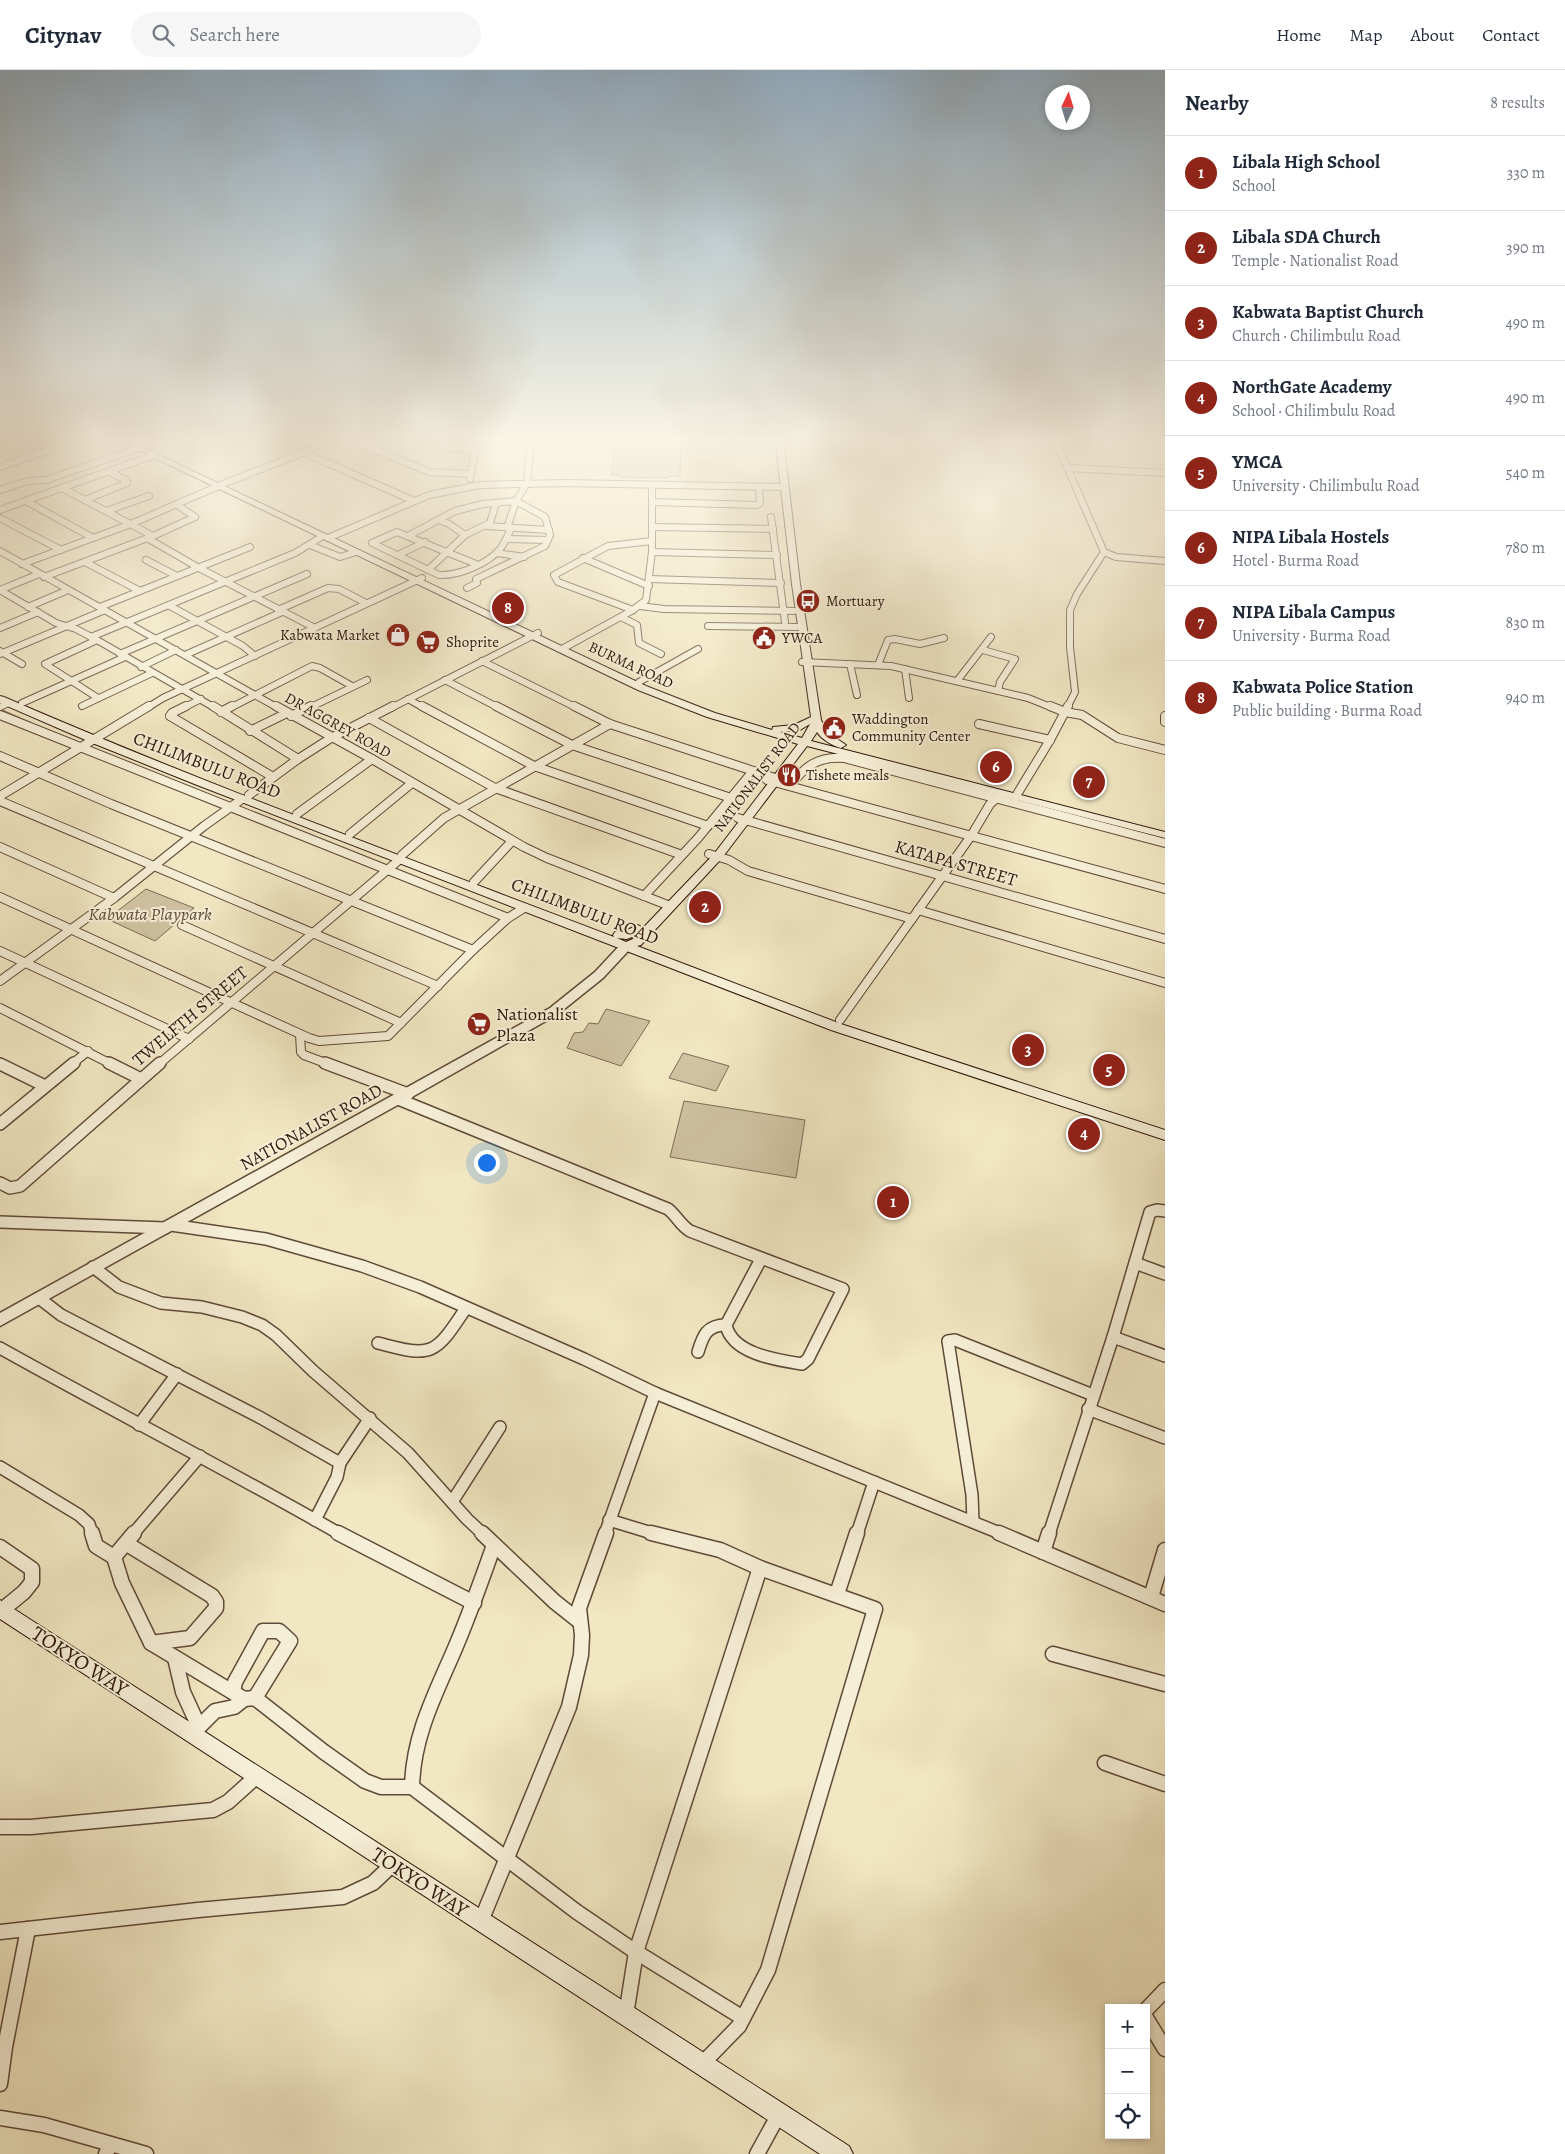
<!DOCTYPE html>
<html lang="en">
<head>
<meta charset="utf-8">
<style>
  :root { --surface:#fff; --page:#f6f6f7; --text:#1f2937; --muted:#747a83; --line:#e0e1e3; --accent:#8f2418 }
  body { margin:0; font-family:Alegreya,serif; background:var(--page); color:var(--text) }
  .controls { position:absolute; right:15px; bottom:15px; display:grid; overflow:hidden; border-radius:0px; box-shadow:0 2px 8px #0003 }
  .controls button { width:45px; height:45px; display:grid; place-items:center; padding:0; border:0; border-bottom:1px solid var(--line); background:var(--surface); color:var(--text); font:25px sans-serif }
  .compass { position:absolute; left:1045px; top:15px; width:45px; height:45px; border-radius:50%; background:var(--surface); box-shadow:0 2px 8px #0003; rotate:4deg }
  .you { position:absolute; left:486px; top:1092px; width:18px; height:18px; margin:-12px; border:4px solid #fff; border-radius:50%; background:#1a73e8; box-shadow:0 0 0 8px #1a73e833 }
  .badge { display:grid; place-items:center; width:32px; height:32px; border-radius:50%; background:var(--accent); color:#fff; font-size:16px; font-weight:700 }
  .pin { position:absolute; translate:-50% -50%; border:2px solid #fff; box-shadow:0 1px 5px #0006 }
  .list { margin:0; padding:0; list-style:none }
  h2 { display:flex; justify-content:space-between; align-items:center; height:65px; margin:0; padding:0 20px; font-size:21px }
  h2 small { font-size:16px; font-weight:400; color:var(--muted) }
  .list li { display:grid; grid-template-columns:32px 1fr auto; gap:15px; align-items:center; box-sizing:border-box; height:75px; padding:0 20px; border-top:1px solid var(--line) }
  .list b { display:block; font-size:19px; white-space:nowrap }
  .list p { margin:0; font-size:16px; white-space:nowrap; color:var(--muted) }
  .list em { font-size:16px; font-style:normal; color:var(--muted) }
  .icon { flex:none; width:28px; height:28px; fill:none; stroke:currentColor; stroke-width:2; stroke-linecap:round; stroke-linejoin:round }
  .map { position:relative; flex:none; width:1165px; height:2084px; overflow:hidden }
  header { display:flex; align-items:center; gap:30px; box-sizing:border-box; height:70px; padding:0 25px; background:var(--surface); border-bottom:1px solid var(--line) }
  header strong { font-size:24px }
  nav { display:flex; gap:28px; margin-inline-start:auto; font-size:18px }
  .search { width:350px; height:45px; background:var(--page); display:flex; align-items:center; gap:12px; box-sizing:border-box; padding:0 18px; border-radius:28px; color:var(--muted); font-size:19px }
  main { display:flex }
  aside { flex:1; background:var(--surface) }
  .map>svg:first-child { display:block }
  .green { fill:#d0c3a3; stroke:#7e6c56 }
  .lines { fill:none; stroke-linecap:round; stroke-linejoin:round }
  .stream { stroke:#7a6953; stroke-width:2 }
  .minor-far3-casing { stroke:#5e4a38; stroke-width:8 }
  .minor-far2-casing { stroke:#5e4a38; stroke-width:10 }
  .minor-far1-casing { stroke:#5e4a38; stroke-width:14 }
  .minor-casing { stroke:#5e4a38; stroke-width:17 }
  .tertiary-casing { stroke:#5e4a38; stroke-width:3 }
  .secondary-casing { stroke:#2d160a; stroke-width:2 }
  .minor-far3 { stroke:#f6efd7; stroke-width:6 }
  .minor-far2 { stroke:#f6efd7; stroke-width:8 }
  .minor-far1 { stroke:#f6efd7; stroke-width:11 }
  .minor { stroke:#f6efd7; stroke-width:14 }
  .tertiary { fill:#f6efd7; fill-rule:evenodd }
  .secondary { fill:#f6efd7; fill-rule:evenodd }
  .labels { text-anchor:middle; stroke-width:4; stroke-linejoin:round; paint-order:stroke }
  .far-poi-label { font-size:15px; fill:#2d160a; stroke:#f6efd7; text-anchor:start }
  .far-street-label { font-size:15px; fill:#2d160a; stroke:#f6efd7 }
  .street-label { font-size:18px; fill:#2d160a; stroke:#f6efd7 }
  .park-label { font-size:18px; font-style:italic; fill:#5e4a38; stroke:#f6efd7 }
  .poi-label { font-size:18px; fill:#2d160a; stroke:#f6efd7; text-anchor:start }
  .near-street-label { font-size:21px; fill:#2d160a; stroke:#f6efd7 }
</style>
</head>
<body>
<header>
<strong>Citynav</strong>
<div class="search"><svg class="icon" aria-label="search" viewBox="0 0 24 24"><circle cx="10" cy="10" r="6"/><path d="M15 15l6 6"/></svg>Search here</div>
<nav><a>Home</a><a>Map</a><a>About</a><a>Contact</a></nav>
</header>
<main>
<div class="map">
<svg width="1165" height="2084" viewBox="0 0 1165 2084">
  <rect width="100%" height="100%" fill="#f1e7c2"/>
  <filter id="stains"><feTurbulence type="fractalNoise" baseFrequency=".004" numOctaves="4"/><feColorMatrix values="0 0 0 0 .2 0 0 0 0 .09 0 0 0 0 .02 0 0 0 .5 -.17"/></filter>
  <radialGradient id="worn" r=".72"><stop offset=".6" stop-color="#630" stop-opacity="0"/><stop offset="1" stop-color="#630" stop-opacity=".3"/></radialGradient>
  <g class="green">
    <polygon points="616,370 681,371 680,406 670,406 669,408 620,407 620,405 611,405"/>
    <polygon points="146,819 194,838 155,871 107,849"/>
    <polygon points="606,939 650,951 621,996 567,978 574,963 583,962 589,953 598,954"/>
    <polygon points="683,983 729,996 716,1021 669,1008"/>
    <polygon points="684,1031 805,1050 796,1108 670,1087"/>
  </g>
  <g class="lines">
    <polyline class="stream" points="1,640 30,653"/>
    <g class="minor-far3-casing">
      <g id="minor-far3">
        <polyline points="344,367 429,402 471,404"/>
        <polyline points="417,367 448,378 475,380"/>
        <polyline points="1054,367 1104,482"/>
        <polyline points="0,369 34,386"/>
        <polyline points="303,382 414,431"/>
        <polyline points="0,397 88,367"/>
        <polyline points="1068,398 1165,403"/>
        <polyline points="470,409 475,380 481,367"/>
        <polyline points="62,418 153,466"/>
        <polyline points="0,420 28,411 46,410 139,378"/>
        <polyline points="85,430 127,413 126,410 109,402"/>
        <polyline points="26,431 93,468"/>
        <polyline points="652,432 757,435 760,433 759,417"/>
        <polyline points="0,440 154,385"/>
        <polyline points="106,441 149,426"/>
        <polyline points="771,447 785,552"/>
        <polyline points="0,448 61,480"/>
        <polyline points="439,450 449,454 465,465"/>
        <polyline points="486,456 549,460"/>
        <polyline points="652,457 773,459"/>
        <polyline points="507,458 516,431 527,413 531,367"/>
        <polyline points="408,466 455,441 483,434 516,431 545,447 550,465 545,476 476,509 477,513 467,518"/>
        <polyline points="147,468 199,498 315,558"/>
        <polyline points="328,468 429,425 480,415 565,413 784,417"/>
        <polyline points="507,469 548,470"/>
        <polyline points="310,475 340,487 356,482"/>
        <path d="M0,481C93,533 185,586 278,638"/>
        <polyline points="652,482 777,485"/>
        <polyline points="1104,482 1116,487 1165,491"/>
        <polyline points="497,483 524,487"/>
        <polyline points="398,485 425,472"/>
        <polyline points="583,488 649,516"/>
        <polyline points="146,490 177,506"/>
        <polyline points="85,492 140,521"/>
        <polyline points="22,494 131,454 223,414 343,367"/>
        <path d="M476,494L397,462L372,473L439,505C458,506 488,494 500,479C505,473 508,465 511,458"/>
        <polyline points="428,500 465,465 490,453 496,433"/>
        <polyline points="44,507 153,466 195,447 177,435"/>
        <polyline points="649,509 781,513"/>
        <polyline points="0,520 56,553 76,559 97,570 215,638"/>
        <polyline points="0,520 39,504"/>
        <polyline points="170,536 243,576 255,586"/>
        <polyline points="640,536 664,539 794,541"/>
        <polyline points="28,537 68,520"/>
        <polyline points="100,537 250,477"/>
        <polyline points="278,540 328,518 339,519 366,533"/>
        <polyline points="633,540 558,512 554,505 608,476 652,471"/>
        <polyline points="621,547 637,555 639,573 661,584"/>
        <polyline points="708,556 797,557"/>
        <polyline points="0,558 38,542"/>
        <polyline points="91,567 295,483 323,466"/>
        <polyline points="97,570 45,594 98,628"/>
        <polyline points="562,579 633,540 646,530 652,482 652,415"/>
        <polyline points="983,580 1015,589 1000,612 998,621"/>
        <polyline points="0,581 22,594"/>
        <polyline points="0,584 105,540"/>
        <polyline points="120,584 307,504"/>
        <polyline points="185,585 282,542"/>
        <polyline points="482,591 577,638"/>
        <polyline points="802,592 891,596 1028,628 1053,638"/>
        <polyline points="850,594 857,625"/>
        <polyline points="878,595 888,570 895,569 920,574 944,568"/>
        <polyline points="141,597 176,580"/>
        <polyline points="905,599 909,628"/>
        <polyline points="445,610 499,638"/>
        <polyline points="957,611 991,567"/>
        <polyline points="639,612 698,579"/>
        <polyline points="408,629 424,638"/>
        <polyline points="22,633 125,587"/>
        <polyline points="82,636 152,603"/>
        <polyline points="0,637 8,633"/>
        <polyline points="147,638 163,628 422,508"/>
        <polyline points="183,638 201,629"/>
        <polyline points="230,638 312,596 320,598 352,616"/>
        <polyline points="309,638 367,610"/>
        <polyline points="391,638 538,563"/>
        <polyline points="1067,638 1075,622 1070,577 1070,540 1077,524 1104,482"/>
      </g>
    </g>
    <g class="minor-far2-casing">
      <g id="minor-far2">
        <polyline points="186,636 172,643 170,646 273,707"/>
        <polyline points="213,636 298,689"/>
        <polyline points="276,636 372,689 524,777 547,788 670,836"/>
        <polyline points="422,636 534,696 708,756"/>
        <polyline points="496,636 572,675 731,728"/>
        <polyline points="574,636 610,654 775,708"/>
        <polyline points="1050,636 1065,642 1082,645 1118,668 1165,680"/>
        <polyline points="221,642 232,636"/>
        <polyline points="0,645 508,848"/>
        <polyline points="291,646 311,636"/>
        <polyline points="1165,646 1165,652"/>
        <polyline points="369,648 495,718 682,785"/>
        <polyline points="979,654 1050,670"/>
        <polyline points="250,661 287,643"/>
        <polyline points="0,686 111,734 473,880"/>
        <polyline points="767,710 1165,819"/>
        <path d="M790,716C805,696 818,686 844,688L1165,773"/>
        <polyline points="249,725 298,689 331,668 393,636"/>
        <polyline points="0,726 149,636"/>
        <polyline points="1016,726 1050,670 1068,636"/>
        <polyline points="0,731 438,916"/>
        <polyline points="297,744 372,689"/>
        <polyline points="738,748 1165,869"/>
        <polyline points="350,764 412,713"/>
        <polyline points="0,777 114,828"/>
        <polyline points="709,784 729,790 748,801 912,849"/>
        <polyline points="402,785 444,748 610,654"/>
        <polyline points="474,812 512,771"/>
        <polyline points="644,826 698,768 753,701"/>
        <polyline points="0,827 309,968 319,971 388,966 473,880 508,848 524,838"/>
        <polyline points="918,840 1165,913"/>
        <polyline points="182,855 401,953"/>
        <polyline points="0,881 189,969"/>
        <polyline points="0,911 114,828 204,756 242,729"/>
        <polyline points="0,938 111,994"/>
        <polyline points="840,950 971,766 990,734 1000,725"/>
        <polyline points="300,964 301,982 304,985 328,994"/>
        <polyline points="72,994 88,981"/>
        <polyline points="159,994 399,790"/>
      </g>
    </g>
    <g class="minor-far1-casing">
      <g id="minor-far1">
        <polyline points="109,993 141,1009"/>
        <polyline points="325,993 408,1024"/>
        <polyline points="0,994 45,1016"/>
        <path d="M398,1029L668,1139C677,1146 680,1155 690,1161L843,1219L808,1289L802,1294C777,1290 732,1284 726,1255L761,1189"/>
        <polyline points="0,1054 74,993"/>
        <polyline points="0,1113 10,1118 20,1116 160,993"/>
        <polyline points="0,1152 165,1158"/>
        <polyline points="171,1155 266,1169 362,1196 420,1217 584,1289 655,1323 1002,1464"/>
        <polyline points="1135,1193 1165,1204"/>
        <polyline points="93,1197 119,1217 161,1233 202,1237 242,1247 262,1255 276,1265 313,1301 408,1383 467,1449 483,1464"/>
        <polyline points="39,1228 61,1245 261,1348 340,1393"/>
        <polyline points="1113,1267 1165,1286"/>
        <path d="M378,1273C433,1288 435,1285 466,1238"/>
        <path d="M0,1278C113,1341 228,1400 340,1464"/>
        <path d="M698,1282C703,1265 707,1255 726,1255"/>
        <polyline points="1088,1339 1165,1368"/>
        <polyline points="139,1355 177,1304"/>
        <polyline points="0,1397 79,1445 89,1454 92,1464"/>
        <polyline points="452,1432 500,1357"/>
        <polyline points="315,1450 337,1407 340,1393 370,1348"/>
        <polyline points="609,1450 655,1464"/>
        <polyline points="973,1452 972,1425 948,1271 955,1270 1093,1325"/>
        <polyline points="133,1464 200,1386"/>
        <polyline points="605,1464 655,1323"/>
        <polyline points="857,1464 874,1412"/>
        <polyline points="1049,1464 1113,1267 1150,1142 1157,1140 1165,1141"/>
      </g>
    </g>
    <g class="minor-casing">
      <g id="minor">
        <polyline points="92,1463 96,1476 114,1487 122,1513 151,1573 244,1629 255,1628 324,1682 365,1711 381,1717 412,1717 577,1842 636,1882 743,1948"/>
        <polyline points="338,1463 474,1533"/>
        <polyline points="482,1463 555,1532 579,1551"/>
        <polyline points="651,1463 720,1480 760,1498 875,1539 768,1900 739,1956 702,1994"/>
        <polyline points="999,1463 1165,1534"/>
        <polyline points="127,1474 212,1526 216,1532 216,1538 190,1568 151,1573"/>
        <polyline points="0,1477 32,1499 32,1512 24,1522 2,1540"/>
        <polyline points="1043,1482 1049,1463"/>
        <polyline points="114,1487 134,1463"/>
        <polyline points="837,1524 857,1463"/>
        <polyline points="1151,1527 1165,1480"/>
        <polyline points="1053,1584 1165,1614"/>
        <polyline points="175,1588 183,1622 199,1657"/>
        <polyline points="233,1622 235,1612 263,1561 279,1561 290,1571 255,1628"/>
        <polyline points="196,1660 215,1641 234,1637 244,1629"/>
        <polyline points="1105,1693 1165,1714"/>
        <path d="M412,1717C413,1665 436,1623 456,1576C470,1543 482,1509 494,1475"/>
        <polyline points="0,1757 31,1757 213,1740 228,1732 257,1706"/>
        <polyline points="481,1851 569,1637 581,1585 582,1565 579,1538 606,1463"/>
        <polyline points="0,1862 198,1840 343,1827 373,1813 393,1794"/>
        <polyline points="1146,1940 1165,1920"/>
        <polyline points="626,1945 636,1882 760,1498"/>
        <polyline points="1146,1948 1165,1979"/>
        <polyline points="0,2014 5,1977 28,1859"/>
        <polyline points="0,2048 44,2055 146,2084"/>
        <polyline points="106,2084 110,2074"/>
        <polyline points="757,2084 779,2044"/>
      </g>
    </g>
    <g class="tertiary-casing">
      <polygon id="tertiary" points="626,872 630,873 632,876 630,879 603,908 558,944 412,1027 0,1256 0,1243 550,938 595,902 622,873"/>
    </g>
    <g class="secondary-casing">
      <g id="secondary">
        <path d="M111,367H121L646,616L715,643L772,660L773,657L794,655L811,647L792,514L775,367H783L800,514L821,650L827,662L846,675L841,678C833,676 821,669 817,662L811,671L1165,762V768L807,676L722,788L641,875L637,876L841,954L1165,1060V1070L831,960L197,715L90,672L0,633V626L4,627C204,714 410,789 614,867L613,865L615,862L625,861L638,855L643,858L714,784L798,674L707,647L638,620ZM810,654L802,668L780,662L800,660ZM637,865L633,869L626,872L617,868L627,869Z"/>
        <polygon points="0,1530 849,2076 853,2084 820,2084 0,1549"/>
      </g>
    </g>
    <use href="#minor-far3" class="minor-far3"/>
    <use href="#minor-far2" class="minor-far2"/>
    <use href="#minor-far1" class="minor-far1"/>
    <use href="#minor" class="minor"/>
    <use href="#tertiary" class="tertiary"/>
    <use href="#secondary" class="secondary"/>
  </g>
  <linearGradient id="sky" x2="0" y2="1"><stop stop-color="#91acc0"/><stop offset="0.56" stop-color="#f9f4e4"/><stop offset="1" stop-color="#f9f4e4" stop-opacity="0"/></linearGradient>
  <rect width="1165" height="659" fill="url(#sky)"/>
  <defs>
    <g id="bus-disc" transform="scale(1.25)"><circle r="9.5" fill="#8f2418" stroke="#f6efd7"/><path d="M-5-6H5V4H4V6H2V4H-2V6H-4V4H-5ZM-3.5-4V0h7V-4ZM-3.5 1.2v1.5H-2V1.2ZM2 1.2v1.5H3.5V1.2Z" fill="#fff"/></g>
    <g id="shop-disc" transform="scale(1.25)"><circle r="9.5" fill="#8f2418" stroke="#f6efd7"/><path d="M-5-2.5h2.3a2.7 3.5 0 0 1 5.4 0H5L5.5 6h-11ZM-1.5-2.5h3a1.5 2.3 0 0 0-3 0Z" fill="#fff"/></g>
    <g id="civic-disc" transform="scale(1.25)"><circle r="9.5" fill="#8f2418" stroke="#f6efd7"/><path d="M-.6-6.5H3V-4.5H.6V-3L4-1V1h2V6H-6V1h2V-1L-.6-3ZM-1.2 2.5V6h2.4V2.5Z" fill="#fff"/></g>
    <g id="supermarket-disc" transform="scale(1.25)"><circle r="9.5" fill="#8f2418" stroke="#f6efd7"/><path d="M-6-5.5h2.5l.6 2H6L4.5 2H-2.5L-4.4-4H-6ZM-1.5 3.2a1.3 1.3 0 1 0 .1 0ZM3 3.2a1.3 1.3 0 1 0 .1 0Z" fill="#fff"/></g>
    <g id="restaurant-disc" transform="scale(1.25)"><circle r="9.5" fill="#8f2418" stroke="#f6efd7"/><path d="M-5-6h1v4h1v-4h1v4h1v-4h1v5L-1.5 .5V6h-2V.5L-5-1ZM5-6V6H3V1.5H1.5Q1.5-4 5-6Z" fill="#fff"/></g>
  </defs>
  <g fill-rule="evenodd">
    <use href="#bus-disc" x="808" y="531"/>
    <use href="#shop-disc" x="398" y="565"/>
    <use href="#civic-disc" x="764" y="568"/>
    <use href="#supermarket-disc" x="428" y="572"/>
    <use href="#civic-disc" x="834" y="658"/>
    <use href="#restaurant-disc" x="789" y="705"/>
    <use href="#supermarket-disc" x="479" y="954"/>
  </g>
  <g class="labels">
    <g class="far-poi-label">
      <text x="826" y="536">Mortuary</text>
      <text x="380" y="570" text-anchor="end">Kabwata Market</text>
      <text x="782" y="573">YWCA</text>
      <text x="446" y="577">Shoprite</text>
      <text x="852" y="654">Waddington<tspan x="852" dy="17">Community Center</tspan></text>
      <text x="806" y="710">Tishete meals</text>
    </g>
    <g class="far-street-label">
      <text transform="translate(631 595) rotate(25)" y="5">BURMA ROAD</text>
      <text transform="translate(338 655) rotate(29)" y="5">DR AGGREY ROAD</text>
      <text transform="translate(757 707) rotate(-53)" y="5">NATIONALIST ROAD</text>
    </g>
    <g class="street-label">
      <text transform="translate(207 695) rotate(21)" y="6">CHILIMBULU ROAD</text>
      <text transform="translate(956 793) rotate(16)" y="6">KATAPA STREET</text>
      <text transform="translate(585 841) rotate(21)" y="6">CHILIMBULU ROAD</text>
      <text transform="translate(190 946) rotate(-40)" y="6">TWELFTH STREET</text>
      <text transform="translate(311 1057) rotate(-29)" y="6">NATIONALIST ROAD</text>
    </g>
    <g class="park-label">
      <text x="150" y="850">Kabwata Playpark</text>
    </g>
    <g class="poi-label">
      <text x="496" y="950">Nationalist<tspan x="496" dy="21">Plaza</tspan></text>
    </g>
    <g class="near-street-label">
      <text transform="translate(80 1591) rotate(33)" y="7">TOKYO WAY</text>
      <text transform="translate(420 1812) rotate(33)" y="7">TOKYO WAY</text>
    </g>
  </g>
  <rect width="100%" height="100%" filter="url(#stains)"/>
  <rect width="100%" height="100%" fill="url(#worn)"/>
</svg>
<div class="controls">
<button>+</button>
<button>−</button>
<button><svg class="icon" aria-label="locate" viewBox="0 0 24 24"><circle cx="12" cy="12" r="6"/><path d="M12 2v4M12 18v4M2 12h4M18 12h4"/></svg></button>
</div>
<svg class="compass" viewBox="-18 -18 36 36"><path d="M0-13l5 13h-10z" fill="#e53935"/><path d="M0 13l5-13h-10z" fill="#747a83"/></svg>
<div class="you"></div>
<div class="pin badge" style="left:893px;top:1132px">1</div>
<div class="pin badge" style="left:705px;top:837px">2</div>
<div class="pin badge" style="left:1028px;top:980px">3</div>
<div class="pin badge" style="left:1084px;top:1064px">4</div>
<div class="pin badge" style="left:1109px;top:1000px">5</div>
<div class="pin badge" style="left:996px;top:697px">6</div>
<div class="pin badge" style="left:1089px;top:712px">7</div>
<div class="pin badge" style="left:508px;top:538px">8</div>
</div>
<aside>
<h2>Nearby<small>8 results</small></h2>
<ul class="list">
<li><span class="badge">1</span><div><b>Libala High School</b><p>School</p></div><em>330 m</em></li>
<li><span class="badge">2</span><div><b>Libala SDA Church</b><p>Temple · Nationalist Road</p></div><em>390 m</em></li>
<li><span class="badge">3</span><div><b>Kabwata Baptist Church</b><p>Church · Chilimbulu Road</p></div><em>490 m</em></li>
<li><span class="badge">4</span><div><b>NorthGate Academy</b><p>School · Chilimbulu Road</p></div><em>490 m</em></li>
<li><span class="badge">5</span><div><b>YMCA</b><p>University · Chilimbulu Road</p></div><em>540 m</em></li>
<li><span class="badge">6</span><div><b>NIPA Libala Hostels</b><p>Hotel · Burma Road</p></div><em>780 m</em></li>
<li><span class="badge">7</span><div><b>NIPA Libala Campus</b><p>University · Burma Road</p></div><em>830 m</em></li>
<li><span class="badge">8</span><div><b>Kabwata Police Station</b><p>Public building · Burma Road</p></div><em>940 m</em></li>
</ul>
</aside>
</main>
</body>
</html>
